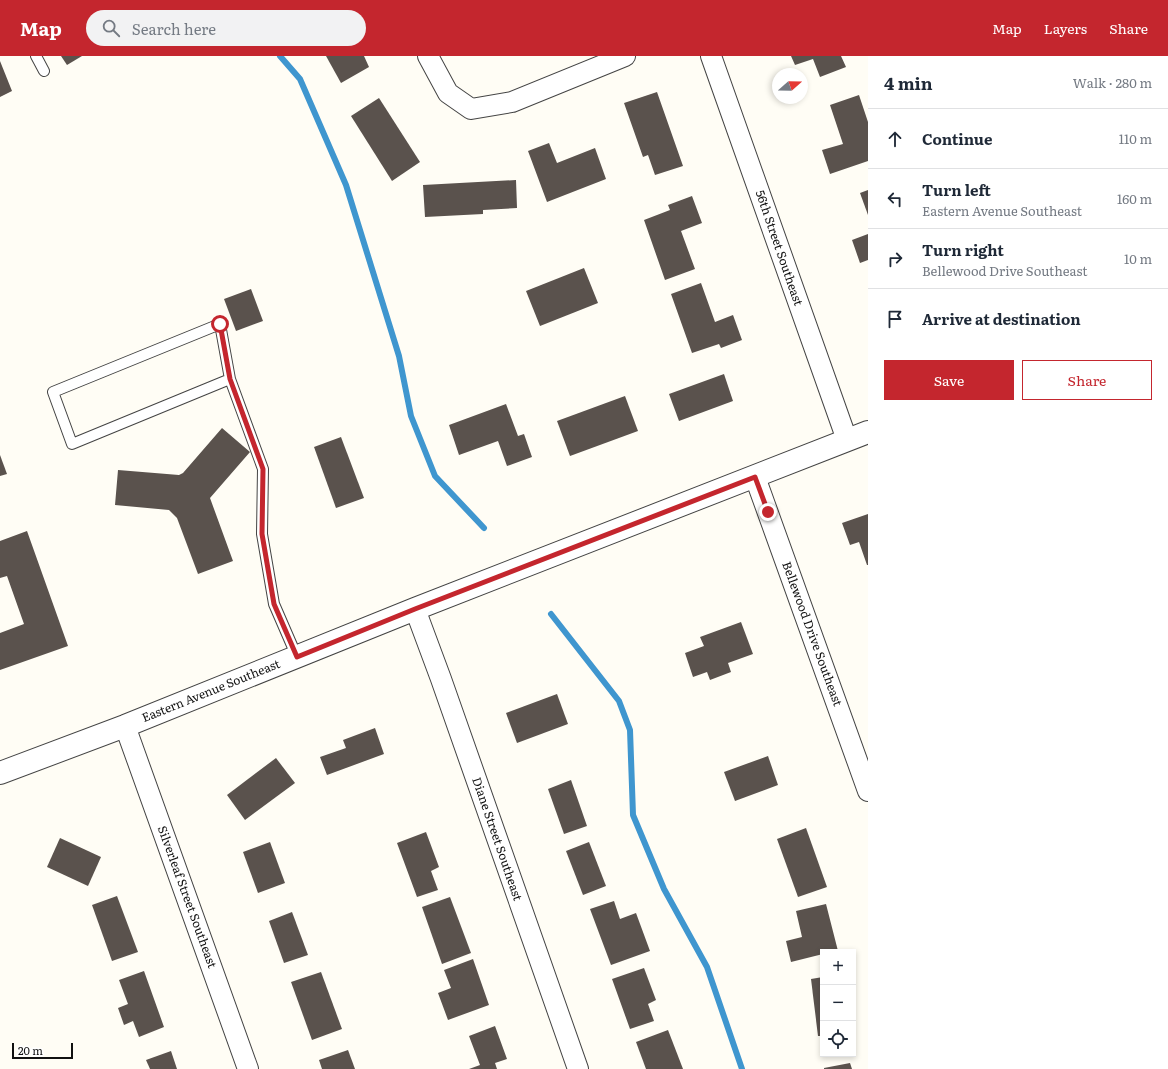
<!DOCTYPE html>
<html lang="en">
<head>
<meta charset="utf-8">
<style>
  :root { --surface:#fff; --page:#f2f2f3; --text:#1f2937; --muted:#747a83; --line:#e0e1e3; --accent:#c4262e }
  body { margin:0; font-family:Literata,serif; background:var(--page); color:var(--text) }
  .controls { position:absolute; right:12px; bottom:12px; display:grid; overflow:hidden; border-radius:0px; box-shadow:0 2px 6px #0003 }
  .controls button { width:36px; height:36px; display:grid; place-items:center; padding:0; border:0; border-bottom:1px solid var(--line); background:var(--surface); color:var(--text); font:20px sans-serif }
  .compass { position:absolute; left:772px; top:12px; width:36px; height:36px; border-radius:50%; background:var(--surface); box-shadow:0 2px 6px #0003; rotate:70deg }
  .scale { position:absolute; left:12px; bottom:10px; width:61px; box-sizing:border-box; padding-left:4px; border:2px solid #111; border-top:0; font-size:11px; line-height:14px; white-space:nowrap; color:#111; -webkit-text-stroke:3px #fff; paint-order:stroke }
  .stop { position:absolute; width:12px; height:12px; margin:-9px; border:3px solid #c4262e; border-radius:50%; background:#fff }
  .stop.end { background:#c4262e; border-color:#fff; box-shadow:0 1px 4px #0008 }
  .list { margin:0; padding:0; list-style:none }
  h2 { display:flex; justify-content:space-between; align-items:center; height:52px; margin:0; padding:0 16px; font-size:17px }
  h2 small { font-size:13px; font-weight:400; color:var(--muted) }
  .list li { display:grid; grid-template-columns:26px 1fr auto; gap:12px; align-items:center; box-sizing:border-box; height:60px; padding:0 16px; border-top:1px solid var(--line) }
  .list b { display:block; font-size:15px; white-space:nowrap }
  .list p { margin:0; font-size:13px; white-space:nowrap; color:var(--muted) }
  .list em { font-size:13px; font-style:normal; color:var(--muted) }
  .actions { display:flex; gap:8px; padding:12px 16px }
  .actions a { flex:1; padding:9px 0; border:1px solid var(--accent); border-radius:0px; text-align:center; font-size:14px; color:var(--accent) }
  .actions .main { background:var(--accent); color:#fff }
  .icon { flex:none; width:22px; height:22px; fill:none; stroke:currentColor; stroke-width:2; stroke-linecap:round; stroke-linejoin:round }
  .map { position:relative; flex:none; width:868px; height:1013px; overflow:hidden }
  header { display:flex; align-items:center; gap:24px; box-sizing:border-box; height:56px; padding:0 20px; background:var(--accent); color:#fff }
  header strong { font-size:19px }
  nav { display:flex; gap:22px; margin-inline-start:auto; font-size:14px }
  .search { width:280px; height:36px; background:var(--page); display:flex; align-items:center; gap:10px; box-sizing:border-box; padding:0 14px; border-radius:22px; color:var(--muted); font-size:15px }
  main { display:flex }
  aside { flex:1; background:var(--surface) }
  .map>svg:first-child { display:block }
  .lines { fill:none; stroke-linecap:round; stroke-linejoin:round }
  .stream { stroke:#3f96cf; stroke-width:6 }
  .building { fill:#5a524d }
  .service-casing { stroke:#444; stroke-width:12 }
  .minor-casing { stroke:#444; stroke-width:22 }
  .tertiary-casing { stroke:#444; stroke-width:24 }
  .service { stroke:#fff; stroke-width:10 }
  .minor { stroke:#fff; stroke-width:20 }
  .tertiary { stroke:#fff; stroke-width:22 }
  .route { stroke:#c4262e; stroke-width:5 }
  .labels { text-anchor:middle; stroke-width:4; stroke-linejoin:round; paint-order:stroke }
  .street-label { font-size:12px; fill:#111; stroke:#fff }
</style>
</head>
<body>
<header>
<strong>Map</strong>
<div class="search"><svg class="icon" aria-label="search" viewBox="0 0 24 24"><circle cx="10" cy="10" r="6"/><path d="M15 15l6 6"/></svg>Search here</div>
<nav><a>Map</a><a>Layers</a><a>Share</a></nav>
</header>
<main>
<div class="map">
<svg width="868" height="1013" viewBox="0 0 868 1013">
  <rect width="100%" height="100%" fill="#fffdf5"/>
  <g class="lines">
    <g class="stream">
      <polyline points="280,0 300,23 346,129 399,300 411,360 435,420 484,472"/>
      <polyline points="551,558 619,645 630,674 633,759 664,833 707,911 742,1013"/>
    </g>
  </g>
  <g class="building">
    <polygon points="61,0 82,0 67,9"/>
    <polygon points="326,0 364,0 369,11 341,27"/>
    <polygon points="791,0 841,0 846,11 820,21 813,3 795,9"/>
    <polygon points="0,5 12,35 0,41"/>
    <polygon points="657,36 683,110 655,119 648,99 643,101 624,47"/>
    <polygon points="859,39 868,66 868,105 830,118 822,94 843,88 830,49"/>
    <polygon points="379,42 420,106 392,125 351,60"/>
    <polygon points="549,87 557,107 595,92 606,123 547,146 528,95"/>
    <polygon points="516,124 517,152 483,154 483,158 425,161 423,129"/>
    <polygon points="868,134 868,159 860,137"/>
    <polygon points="692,140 702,167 681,175 695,213 665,224 644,164 670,154 668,149"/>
    <polygon points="868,178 868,204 860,207 852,184"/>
    <polygon points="584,212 598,247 540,270 526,235"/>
    <polygon points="701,227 715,266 733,259 742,284 721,292 719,288 692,297 671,238"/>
    <polygon points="251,233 263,265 236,275 224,243"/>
    <polygon points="724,318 733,345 679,365 669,338"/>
    <polygon points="625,340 638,375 570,400 557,365"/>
    <polygon points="506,348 518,380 524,378 532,401 507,410 498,385 459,399 449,369"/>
    <polygon points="222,372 250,396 210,442 233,505 198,518 177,462 169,454 115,449 118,414 179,419 183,417"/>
    <polygon points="341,381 364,442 336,452 314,391"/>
    <polygon points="0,399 7,418 0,420"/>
    <polygon points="868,458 868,509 867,509 859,486 850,489 842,467"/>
    <polygon points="27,475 68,590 0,614 0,577 24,568 7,520 0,522 0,485"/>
    <polygon points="741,566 753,598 728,607 731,616 710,624 707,616 693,621 685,597 704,590 700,581"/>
    <polygon points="557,638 568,668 517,687 506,657"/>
    <polygon points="375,672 384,698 327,719 320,701 346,692 343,684"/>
    <polygon points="768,700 778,729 735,745 724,716"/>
    <polygon points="276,702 295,727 245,764 227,739"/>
    <polygon points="571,724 587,770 564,778 548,733"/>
    <polygon points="806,772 827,831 798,841 777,783"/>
    <polygon points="426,776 439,811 431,815 438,834 417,841 397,787"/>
    <polygon points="60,782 101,801 88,830 47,811"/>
    <polygon points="270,786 285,827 258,837 243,796"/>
    <polygon points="589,786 606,830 583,839 566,795"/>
    <polygon points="117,840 138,896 112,905 92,849"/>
    <polygon points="450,841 471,897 442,908 422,851"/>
    <polygon points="614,845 620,863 636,857 650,895 611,909 590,853"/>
    <polygon points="826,848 838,895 823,896 823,898 791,906 786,885 802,881 796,855"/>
    <polygon points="292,856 308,899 284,907 269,865"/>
    <polygon points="473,903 489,949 448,964 438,937 451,932 444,914"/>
    <polygon points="644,912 656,944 648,948 654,965 630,973 612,923"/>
    <polygon points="144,915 164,971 139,981 133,965 124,969 118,952 128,948 119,924"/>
    <polygon points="321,916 342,973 312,984 291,926"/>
    <polygon points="823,921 823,980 818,980 811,923"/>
    <polygon points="495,970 507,1003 495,1007 497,1013 469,1013 480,1009 469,980"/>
    <polygon points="668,974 683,1013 646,1013 636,986"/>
    <polygon points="348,994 355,1013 322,1013 319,1004"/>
    <polygon points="171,995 177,1013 150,1013 146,1004"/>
    <polygon points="850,1007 852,1013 824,1013 824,1012"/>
  </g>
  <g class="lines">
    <g class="service-casing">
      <g id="service">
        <polyline points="36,0 44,15"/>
        <polyline points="230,323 72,388 53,336 220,268 230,323 263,413 262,478 274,548 297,601"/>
      </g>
    </g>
    <g class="minor-casing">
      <g id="minor">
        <polyline points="428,0 448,37 471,53 512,46 625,0"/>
        <polyline points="711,0 847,384"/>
        <polyline points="755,421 868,735"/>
        <polyline points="415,553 441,623 578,1013"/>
        <polyline points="125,670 248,1013"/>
      </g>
    </g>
    <g class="tertiary-casing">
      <polyline id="tertiary" points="0,717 125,670 415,553 868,376"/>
    </g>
    <use href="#service" class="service"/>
    <use href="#minor" class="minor"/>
    <use href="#tertiary" class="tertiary"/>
  </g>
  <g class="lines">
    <polyline class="route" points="220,268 230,323 263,413 262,478 274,548 297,601 415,553 755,421 768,456"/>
  </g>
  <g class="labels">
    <g class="street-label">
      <text transform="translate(779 192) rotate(71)" y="4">56th Street Southeast</text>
      <text transform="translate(812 578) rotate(70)" y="4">Bellewood Drive Southeast</text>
      <text transform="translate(211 635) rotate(-22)" y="4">Eastern Avenue Southeast</text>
      <text transform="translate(497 783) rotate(71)" y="4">Diane Street Southeast</text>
      <text transform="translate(187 841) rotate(70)" y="4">Silverleaf Street Southeast</text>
    </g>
  </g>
</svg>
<div class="controls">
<button>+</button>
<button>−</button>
<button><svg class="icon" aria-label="locate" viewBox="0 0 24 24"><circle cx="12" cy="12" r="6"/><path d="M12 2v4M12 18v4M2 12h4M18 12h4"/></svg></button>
</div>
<svg class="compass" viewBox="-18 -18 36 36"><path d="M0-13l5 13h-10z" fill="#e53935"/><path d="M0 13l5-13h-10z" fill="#747a83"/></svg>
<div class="scale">20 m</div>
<div class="stop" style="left:220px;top:268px"></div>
<div class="stop end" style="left:768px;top:456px"></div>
</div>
<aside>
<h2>4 min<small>Walk · 280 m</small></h2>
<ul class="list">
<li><svg class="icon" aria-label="ahead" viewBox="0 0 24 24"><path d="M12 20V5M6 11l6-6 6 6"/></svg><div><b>Continue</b></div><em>110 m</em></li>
<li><svg class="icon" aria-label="left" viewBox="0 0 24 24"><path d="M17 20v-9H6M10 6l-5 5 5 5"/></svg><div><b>Turn left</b><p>Eastern Avenue Southeast</p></div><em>160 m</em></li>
<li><svg class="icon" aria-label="right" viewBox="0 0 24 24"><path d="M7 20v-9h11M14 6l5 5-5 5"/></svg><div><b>Turn right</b><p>Bellewood Drive Southeast</p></div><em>10 m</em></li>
<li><svg class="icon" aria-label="arrive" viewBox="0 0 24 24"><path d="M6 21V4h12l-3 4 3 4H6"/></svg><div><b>Arrive at destination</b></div></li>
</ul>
<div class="actions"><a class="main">Save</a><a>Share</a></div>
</aside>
</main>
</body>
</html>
